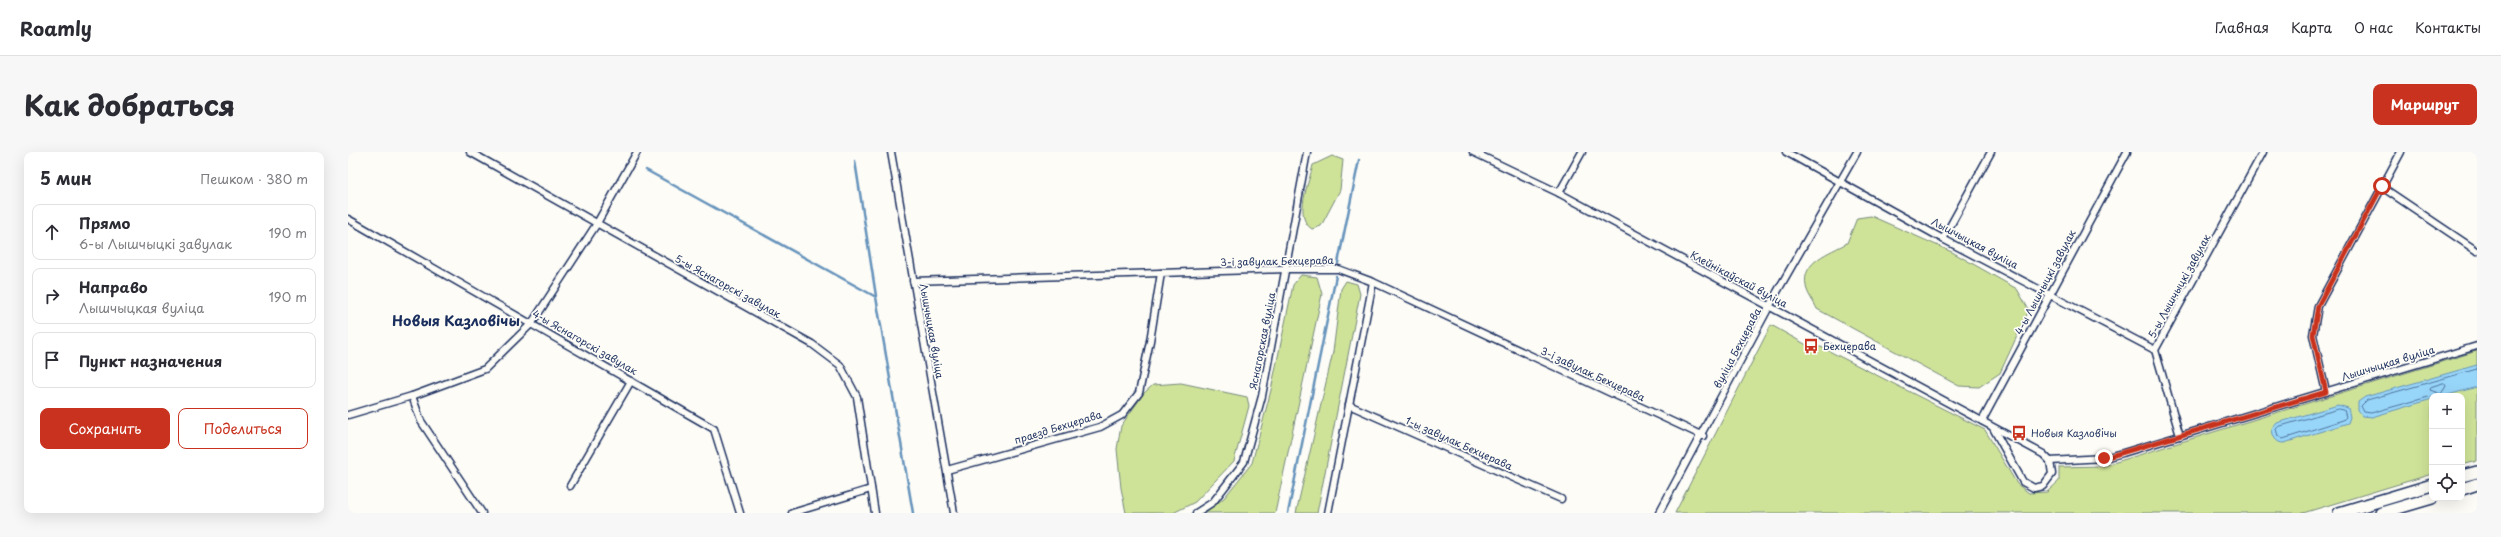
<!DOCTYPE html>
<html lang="ru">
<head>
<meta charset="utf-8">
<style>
  :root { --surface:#fff; --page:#f7f7f7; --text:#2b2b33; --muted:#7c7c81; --line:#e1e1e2; --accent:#c8321e }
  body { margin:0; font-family:"Playpen Sans",sans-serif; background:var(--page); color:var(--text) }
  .controls { position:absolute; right:12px; bottom:12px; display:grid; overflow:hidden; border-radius:8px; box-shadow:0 4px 16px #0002 }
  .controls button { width:36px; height:36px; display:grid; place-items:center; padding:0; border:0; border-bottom:1px solid var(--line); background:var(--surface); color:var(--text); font:20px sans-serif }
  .stop { position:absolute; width:12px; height:12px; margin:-9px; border:3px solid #c8321e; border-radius:50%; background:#fff }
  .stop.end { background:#c8321e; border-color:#fff; box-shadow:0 1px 4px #0008 }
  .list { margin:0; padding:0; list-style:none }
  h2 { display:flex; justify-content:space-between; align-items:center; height:52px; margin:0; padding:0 16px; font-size:17px }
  h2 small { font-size:13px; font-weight:400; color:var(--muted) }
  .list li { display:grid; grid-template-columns:26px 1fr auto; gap:12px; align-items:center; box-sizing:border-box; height:56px; margin:0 8px 8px; padding:0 8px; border:1px solid var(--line); border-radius:8px }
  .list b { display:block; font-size:15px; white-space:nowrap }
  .list p { margin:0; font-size:13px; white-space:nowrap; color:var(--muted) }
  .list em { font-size:13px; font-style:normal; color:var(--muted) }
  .actions { display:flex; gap:8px; padding:12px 16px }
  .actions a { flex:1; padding:9px 0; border:1px solid var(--accent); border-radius:8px; text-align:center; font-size:14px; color:var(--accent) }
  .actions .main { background:var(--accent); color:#fff }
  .icon { flex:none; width:22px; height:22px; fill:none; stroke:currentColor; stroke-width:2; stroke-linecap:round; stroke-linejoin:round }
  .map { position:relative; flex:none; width:2129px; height:361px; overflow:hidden; border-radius:8px }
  header { display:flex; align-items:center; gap:24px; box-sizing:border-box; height:56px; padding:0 20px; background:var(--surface); border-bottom:1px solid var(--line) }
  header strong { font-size:19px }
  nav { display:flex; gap:22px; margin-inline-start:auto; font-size:14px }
  .intro { display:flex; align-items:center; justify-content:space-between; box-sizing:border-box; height:96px; padding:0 24px }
  h1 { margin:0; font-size:28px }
  .button { padding:10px 18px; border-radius:8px; background:var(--accent); color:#fff; font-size:14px; font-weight:700 }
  main { display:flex; gap:24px; padding:0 24px }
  aside { flex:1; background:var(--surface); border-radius:8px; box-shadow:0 4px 16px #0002 }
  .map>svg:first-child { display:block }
  .green { fill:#cfe398; stroke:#75897b }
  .water { fill:#98d6f9; stroke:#6693bb }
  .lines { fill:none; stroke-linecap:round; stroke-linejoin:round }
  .shore { stroke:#4d729c; stroke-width:1 }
  .stream { stroke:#6693bb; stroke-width:2.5 }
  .minor-casing { stroke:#1b2f5e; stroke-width:9 }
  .trunk-casing { stroke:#1b2f5e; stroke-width:14 }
  .minor { stroke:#fdfcf7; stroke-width:6 }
  .trunk { stroke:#fdfcf7; stroke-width:11 }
  .route { stroke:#c8321e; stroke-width:5 }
  .labels { text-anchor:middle; stroke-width:3.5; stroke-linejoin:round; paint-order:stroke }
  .street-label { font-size:10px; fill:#1b2f5e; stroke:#fdfcf7 }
  .poi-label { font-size:10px; fill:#1b2f5e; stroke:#fdfcf7; text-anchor:start }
  .district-label { font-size:14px; font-weight:bold; fill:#1b2f5e; stroke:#fdfcf7 }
</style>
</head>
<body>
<header>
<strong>Roamly</strong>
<nav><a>Главная</a><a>Карта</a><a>О нас</a><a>Контакты</a></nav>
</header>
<div class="intro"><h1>Как добраться</h1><a class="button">Маршрут</a></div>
<main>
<aside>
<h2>5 мин<small>Пешком · 380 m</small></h2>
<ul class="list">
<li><svg class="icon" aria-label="ahead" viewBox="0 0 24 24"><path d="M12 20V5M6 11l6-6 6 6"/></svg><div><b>Прямо</b><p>6-ы Лышчыцкі завулак</p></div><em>190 m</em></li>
<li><svg class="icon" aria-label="right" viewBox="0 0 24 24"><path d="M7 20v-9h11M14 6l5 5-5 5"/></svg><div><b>Направо</b><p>Лышчыцкая вуліца</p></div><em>190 m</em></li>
<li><svg class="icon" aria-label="arrive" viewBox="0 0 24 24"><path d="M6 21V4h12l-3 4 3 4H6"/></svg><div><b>Пункт назначения</b></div></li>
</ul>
<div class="actions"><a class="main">Сохранить</a><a>Поделиться</a></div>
</aside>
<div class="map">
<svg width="2129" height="361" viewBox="0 0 2129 361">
  <rect width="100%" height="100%" fill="#fdfcf7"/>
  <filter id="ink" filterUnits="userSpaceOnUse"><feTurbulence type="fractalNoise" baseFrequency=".025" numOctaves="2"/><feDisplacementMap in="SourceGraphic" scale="8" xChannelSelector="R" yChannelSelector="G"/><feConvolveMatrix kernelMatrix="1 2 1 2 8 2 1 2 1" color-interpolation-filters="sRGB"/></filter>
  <g filter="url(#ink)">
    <g class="green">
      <path d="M984,4L995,8L992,38L973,74L964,77C945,65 961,31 965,13Z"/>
      <path d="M1523,64L1604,100L1669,137L1681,158L1652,221L1631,235L1611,234L1469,157C1466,150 1459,142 1458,134C1453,109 1482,101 1499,91L1509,66Z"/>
      <polygon points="953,123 969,125 974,142 927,361 856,361 876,346 904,311 923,238 945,133"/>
      <polygon points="998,129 1009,132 1012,142 969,361 948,361 985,200 993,137"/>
      <polygon points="1423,173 1464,196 1473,195 1637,278 1669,332 1681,341 1699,340 1711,329 1711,315 1755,314 2129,199 2129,309 2114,313 2114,244 2084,244 2084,322 1955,361 1327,361"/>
      <polygon points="833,231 899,245 901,254 886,309 847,350 825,361 778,361 773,336 769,297 773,274 796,241 805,233"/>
    </g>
    <g class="water">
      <polygon points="2129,213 2129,235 2096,244 2084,244 2084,247 2024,265 2015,264 2010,258 2010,250 2017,245"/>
      <path d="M1990,253L2000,256L2002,265L2000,271L1936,291C1928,291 1925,285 1924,277L1929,271Z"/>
    </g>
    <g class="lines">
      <g class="shore">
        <polygon points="2096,231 2098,234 2093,242 2082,238 2083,235"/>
        <polyline points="2084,244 2023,261 2016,260 2013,254 2019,248 2129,217"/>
        <polygon points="1991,257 1996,258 1998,265 1995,268 1935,287 1930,284 1928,277 1930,275"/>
      </g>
      <g class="stream">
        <polyline points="507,9 528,144"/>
        <polyline points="298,18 528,145 565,361"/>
        <polyline points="990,111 1011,8"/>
        <polyline points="940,361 988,124"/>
      </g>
      <g class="minor-casing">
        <g id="minor">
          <polyline points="122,0 464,192 492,213 509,245 527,361"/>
          <polyline points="543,0 606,361"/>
          <polyline points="1125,0 1211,41 1695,302 1702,309 1704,322 1695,334 1686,336 1675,330 1645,276"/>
          <polyline points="1438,0 1595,87 1807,198"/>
          <polyline points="2034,35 2129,99"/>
          <polyline points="1211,41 1234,0"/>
          <polyline points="0,67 366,277 392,361"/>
          <polyline points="1595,87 1643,0"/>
          <polyline points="565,129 938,117 990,117 1025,130 1355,284"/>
          <polyline points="1978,240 1965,183 1970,154 2053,0"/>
          <polyline points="64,244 73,269 134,361"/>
          <polyline points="1001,253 1213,347"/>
          <polyline points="0,263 64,244 137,217 184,171 248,73 289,0"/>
          <polyline points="1634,269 1779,0"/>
          <polyline points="1832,284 1807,198 1915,0"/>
          <polyline points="1702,309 1756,306 1775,301 2129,194"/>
          <polyline points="599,318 752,275 774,263 791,241 802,189 813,121"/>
          <polyline points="222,334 283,229"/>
          <polyline points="444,361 523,337"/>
          <polyline points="848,361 865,350 896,310 914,244 959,0"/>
          <polyline points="980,361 1025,130"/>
          <polyline points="1311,361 1429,140 1509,0"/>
        </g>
      </g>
      <g class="trunk-casing">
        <g id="trunk">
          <polyline points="2114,324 2129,320"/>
          <polyline points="2114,337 2129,332"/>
          <polyline points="1991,361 2084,333"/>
          <polyline points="2033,361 2084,346"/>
        </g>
      </g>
      <use href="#minor" class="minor"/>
      <use href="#trunk" class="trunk"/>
    </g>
  </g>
  <g class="lines" filter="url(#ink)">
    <polyline class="route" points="1756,306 1978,240 1965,183 1970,154 2034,34"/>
  </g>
  <defs>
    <g id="bus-bare" transform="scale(1.2)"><path d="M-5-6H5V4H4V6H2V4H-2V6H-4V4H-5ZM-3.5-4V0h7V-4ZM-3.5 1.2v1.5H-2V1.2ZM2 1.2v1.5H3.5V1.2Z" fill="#c8321e" stroke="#fdfcf7" stroke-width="2.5" paint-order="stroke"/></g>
  </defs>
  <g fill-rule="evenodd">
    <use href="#bus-bare" x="1463" y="194"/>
    <use href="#bus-bare" x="1671" y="281"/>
  </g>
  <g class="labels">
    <g class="street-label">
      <text transform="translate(1627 91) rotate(28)" y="4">Лышчыцкая вуліца</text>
      <text transform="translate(929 109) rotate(-1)" y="4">3-і завулак Бехцерава</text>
      <text transform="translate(1391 127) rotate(28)" y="4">Клейнікаўскай вуліца</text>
      <text transform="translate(1697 130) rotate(-62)" y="4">4-ы Лышчыцкі завулак</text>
      <text transform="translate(380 134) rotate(29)" y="4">5-ы Яснагорскі завулак</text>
      <text transform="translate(1831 134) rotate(-61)" y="4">5-ы Лышчыцкі завулак</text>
      <text transform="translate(584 179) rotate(80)" y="4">Лышчыцкая вуліца</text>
      <text transform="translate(914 189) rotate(-79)" y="4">Яснагорская вуліца</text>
      <text transform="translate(237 190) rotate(30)" y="4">4-ы Яснагорскі завулак</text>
      <text transform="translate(1389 196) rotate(-62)" y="4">вуліца Бехцерава</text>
      <text transform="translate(2040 211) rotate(-17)" y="4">Лышчыцкая вуліца</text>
      <text transform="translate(1245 222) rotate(25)" y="4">3-і завулак Бехцерава</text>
      <text transform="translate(710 275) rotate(-17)" y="4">праезд Бехцерава</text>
      <text transform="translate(1111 291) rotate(24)" y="4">1-ы завулак Бехцерава</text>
    </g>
    <g class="poi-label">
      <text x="1475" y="198">Бехцерава</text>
      <text x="1683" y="285">Новыя Казловічы</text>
    </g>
    <g class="district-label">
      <text x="108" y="174">Новыя Казловічы</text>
    </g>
  </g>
</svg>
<div class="controls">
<button>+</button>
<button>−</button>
<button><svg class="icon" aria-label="locate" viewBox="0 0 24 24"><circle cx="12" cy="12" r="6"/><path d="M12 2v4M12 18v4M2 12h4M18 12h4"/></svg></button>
</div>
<div class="stop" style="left:2034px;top:34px"></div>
<div class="stop end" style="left:1756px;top:306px"></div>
</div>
</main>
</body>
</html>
